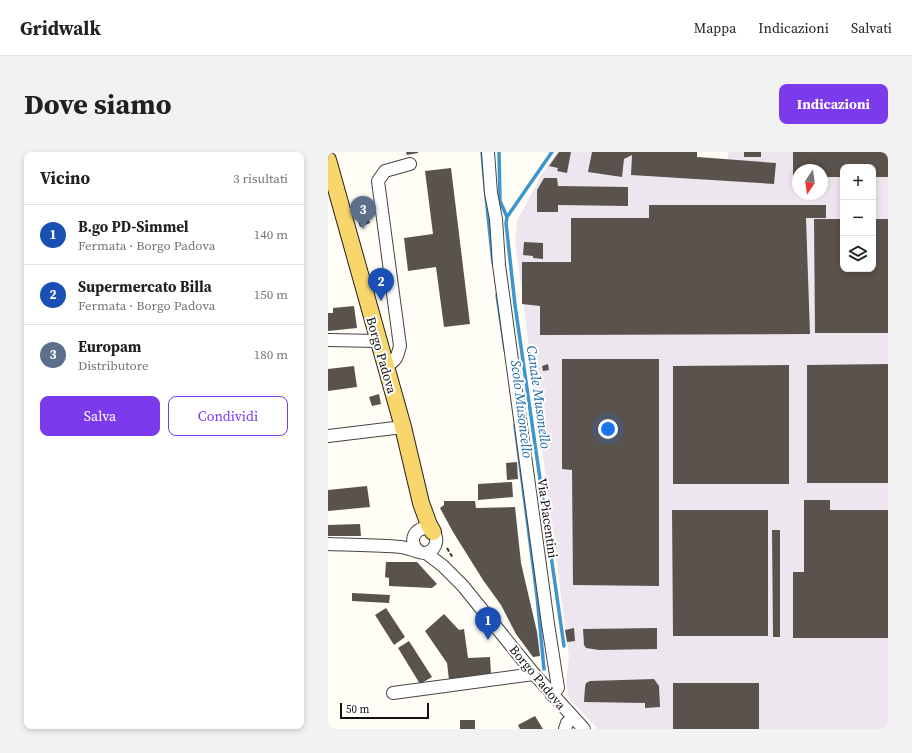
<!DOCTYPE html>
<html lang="it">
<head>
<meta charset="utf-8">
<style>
  :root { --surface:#fff; --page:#f2f2f2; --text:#202124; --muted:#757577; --line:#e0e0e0; --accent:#7c3aed }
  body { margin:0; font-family:"Source Serif 4",serif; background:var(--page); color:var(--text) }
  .controls { position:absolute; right:12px; top:12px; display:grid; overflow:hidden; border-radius:8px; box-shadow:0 2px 6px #0003 }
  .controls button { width:36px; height:36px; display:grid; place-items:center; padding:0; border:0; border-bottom:1px solid var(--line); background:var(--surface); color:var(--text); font:20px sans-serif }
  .compass { position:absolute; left:464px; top:12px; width:36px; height:36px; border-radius:50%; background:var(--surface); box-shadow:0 2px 6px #0003; rotate:193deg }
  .scale { position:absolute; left:12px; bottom:10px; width:89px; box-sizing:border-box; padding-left:4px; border:2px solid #111; border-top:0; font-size:11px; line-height:14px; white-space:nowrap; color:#111; -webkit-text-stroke:3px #fff; paint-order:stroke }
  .you { position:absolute; left:280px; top:277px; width:14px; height:14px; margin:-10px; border:3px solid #fff; border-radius:50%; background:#1a73e8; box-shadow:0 0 0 6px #1a73e833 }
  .badge { display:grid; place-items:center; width:26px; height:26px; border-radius:50%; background:var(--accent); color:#fff; font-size:13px; font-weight:700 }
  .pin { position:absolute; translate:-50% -33px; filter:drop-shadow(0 1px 2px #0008) }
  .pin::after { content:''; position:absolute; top:21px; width:14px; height:12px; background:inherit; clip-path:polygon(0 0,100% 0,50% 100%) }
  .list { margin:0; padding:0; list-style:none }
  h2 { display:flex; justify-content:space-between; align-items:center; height:52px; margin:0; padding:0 16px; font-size:17px }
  h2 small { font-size:13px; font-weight:400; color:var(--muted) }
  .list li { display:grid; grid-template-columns:26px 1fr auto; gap:12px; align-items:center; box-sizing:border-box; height:60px; padding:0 16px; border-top:1px solid var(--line) }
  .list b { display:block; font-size:15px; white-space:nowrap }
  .list p { margin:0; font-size:13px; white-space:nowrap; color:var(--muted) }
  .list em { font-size:13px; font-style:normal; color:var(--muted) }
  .actions { display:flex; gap:8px; padding:12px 16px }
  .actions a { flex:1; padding:9px 0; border:1px solid var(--accent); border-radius:8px; text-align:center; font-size:14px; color:var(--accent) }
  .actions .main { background:var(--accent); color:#fff }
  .icon { flex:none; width:22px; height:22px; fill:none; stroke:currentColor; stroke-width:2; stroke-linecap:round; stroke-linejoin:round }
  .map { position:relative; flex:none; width:560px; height:577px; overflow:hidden; border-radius:8px }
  header { display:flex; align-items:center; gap:24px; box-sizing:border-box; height:56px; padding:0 20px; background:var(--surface); border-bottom:1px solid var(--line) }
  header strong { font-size:19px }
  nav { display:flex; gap:22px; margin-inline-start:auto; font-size:14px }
  .intro { display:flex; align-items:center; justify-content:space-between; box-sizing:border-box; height:96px; padding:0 24px }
  h1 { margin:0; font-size:28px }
  .button { padding:10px 18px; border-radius:8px; background:var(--accent); color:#fff; font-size:14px; font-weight:700 }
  main { display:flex; gap:24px; padding:0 24px }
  aside { flex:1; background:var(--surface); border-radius:8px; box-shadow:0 2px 6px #0003 }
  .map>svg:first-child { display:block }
  .industrial { fill:#eee6ef; fill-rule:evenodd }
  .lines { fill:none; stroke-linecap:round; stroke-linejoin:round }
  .stream { stroke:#3f96cf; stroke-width:3.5 }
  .building { fill:#5a524d }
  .minor-casing { stroke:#444; stroke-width:14 }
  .major-casing { stroke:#222; stroke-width:18 }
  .path { stroke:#333; stroke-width:2; stroke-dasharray:4 2; stroke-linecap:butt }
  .minor { stroke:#fff; stroke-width:12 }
  .major { stroke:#f9d66b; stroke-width:16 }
  .labels { text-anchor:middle; stroke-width:4; stroke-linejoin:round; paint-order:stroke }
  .street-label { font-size:13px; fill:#111; stroke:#fff }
  .water-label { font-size:14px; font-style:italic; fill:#1768a6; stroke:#fff }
</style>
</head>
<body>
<header>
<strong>Gridwalk</strong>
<nav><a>Mappa</a><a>Indicazioni</a><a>Salvati</a></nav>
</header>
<div class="intro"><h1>Dove siamo</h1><a class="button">Indicazioni</a></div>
<main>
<aside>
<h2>Vicino<small>3 risultati</small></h2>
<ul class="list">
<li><span class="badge" style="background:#1a4fb4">1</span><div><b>B.go PD-Simmel</b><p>Fermata · Borgo Padova</p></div><em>140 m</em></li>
<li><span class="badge" style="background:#1a4fb4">2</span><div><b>Supermercato Billa</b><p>Fermata · Borgo Padova</p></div><em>150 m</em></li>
<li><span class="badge" style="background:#5c6f8a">3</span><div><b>Europam</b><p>Distributore</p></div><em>180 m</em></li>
</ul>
<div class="actions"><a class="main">Salva</a><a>Condividi</a></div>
</aside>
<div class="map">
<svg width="560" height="577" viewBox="0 0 560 577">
  <rect width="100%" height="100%" fill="#fffdf5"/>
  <path class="industrial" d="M229,0H369V5L400,7V0H560V577H270L241,547L238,529L241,505L187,87L189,69L212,25ZM515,15H545V117H515ZM470,18H494V42H470Z"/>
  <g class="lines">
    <g class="stream">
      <path d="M154,0C157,37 161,74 165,111"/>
      <polyline points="171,0 172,49 179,65 178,71 187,153 236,494"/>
      <polyline points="179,65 224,0"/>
      <polyline points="169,143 177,198"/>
      <polyline points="187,273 209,444 216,517"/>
    </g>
  </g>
  <g class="building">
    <polygon points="78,0 90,0 90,1 79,3"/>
    <polygon points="231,0 243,0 239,21 229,19 230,16 221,14"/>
    <polygon points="264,0 369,0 369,5 448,11 446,32 303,23 304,3 296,7 294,25 260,20"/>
    <rect x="416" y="0" width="17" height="5"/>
    <polygon points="465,0 560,0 560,25 545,25 545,15 515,15 515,25 494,25 494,18 470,18 470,25 465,25"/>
    <polygon points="123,16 142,172 116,175 108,115 80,119 76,86 105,82 97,19"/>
    <polygon points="216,26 229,26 230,34 300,35 300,54 230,53 230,60 209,60 209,38"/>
    <polygon points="321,53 498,53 498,66 478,66 482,182 212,183 212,154 194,152 194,110 243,110 243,66 321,66"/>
    <polygon points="39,63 42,71 32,75 29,66"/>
    <polygon points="486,67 515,67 515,117 545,117 545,67 560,67 560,181 487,181"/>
    <polygon points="196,90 215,91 215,107 205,106 205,104 195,103"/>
    <polygon points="26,154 29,176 0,179 0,161 5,161 5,156"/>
    <polygon points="234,207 331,207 331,434 245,433 244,318 234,317"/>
    <polygon points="220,212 221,218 215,219 214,214"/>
    <polygon points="560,212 560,331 479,331 479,213"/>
    <polygon points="461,213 461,332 345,332 345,214"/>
    <polygon points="26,214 29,235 0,239 0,217"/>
    <polygon points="51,242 53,252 44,254 41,245"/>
    <polygon points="189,310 190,327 179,328 178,311"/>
    <polygon points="184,330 185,345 150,348 150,332"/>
    <polygon points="39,334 42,355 0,359 0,338"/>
    <polygon points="476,348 502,348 502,358 560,358 560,486 465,486 465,420 476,420"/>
    <polygon points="116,349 147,349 148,356 187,355 193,411 209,480 212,504 205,505 188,482 173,453 155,428 125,380 112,356 116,353"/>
    <polygon points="344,358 440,358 440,484 345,484"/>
    <polygon points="32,372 33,384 0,384 0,373"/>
    <polygon points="444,378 452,378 452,485 445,485"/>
    <polygon points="58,410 89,410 109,432 104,436 61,434 61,426 57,425"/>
    <polygon points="24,441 62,443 61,451 24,449"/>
    <polygon points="58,456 77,485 66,493 47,463"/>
    <polygon points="116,462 131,478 136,477 140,506 162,505 163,523 121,528 119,511 97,479"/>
    <polygon points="246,476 247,489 239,490 237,478"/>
    <polygon points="329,476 329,497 271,498 258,496 256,493 255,477"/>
    <polygon points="81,489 104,525 92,532 70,496"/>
    <polygon points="326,527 331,534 332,555 317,556 317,551 256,550 257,535 258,531 262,529"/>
    <rect x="345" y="531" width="86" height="46"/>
    <polygon points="207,564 215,577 192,577 190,573"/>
    <rect x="132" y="568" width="15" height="9"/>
  </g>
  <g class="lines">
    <g class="minor-casing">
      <g id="minor">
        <polyline points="160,0 163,41 168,67 171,113 220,472 230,536 224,543"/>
        <polyline points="0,188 50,189"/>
        <path d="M57,214C69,209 69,205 72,194L50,29L57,19L82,12"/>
        <polyline points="0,284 75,275"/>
        <path d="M0,392C24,393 49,393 73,395C81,396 91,401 97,401C107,400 112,387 105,380C93,369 77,386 90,399"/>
        <polyline points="98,401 115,414 135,434 206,522 256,577"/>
        <polyline points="65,541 206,522"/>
        <polyline points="237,577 239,571 245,566"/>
      </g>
    </g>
    <g class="major-casing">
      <polyline id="major" points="0,8 75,275 93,351 101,373 105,380"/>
    </g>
    <polyline class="path" points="119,396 125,406"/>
    <use href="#minor" class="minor"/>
    <use href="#major" class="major"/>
  </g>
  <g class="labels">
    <g class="street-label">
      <text transform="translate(54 203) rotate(74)" y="5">Borgo Padova</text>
      <text transform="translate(220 366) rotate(82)" y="5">Via Piacentini</text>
      <text transform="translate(210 525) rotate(50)" y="5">Borgo Padova</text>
    </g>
    <g class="water-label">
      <text transform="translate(211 245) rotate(82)" y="5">Canale Musonello</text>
      <text transform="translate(194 257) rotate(83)" y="5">Scolo Musoncello</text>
    </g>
  </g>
</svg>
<div class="controls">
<button>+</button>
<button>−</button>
<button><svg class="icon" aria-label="layers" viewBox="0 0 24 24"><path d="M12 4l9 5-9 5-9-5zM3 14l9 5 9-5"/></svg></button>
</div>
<svg class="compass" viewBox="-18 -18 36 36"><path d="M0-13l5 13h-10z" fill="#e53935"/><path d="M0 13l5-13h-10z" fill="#757577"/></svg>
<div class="scale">50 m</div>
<div class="you"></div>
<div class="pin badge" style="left:160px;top:488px;background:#1a4fb4">1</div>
<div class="pin badge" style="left:53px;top:149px;background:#1a4fb4">2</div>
<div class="pin badge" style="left:35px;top:77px;background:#5c6f8a">3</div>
</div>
</main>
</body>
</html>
